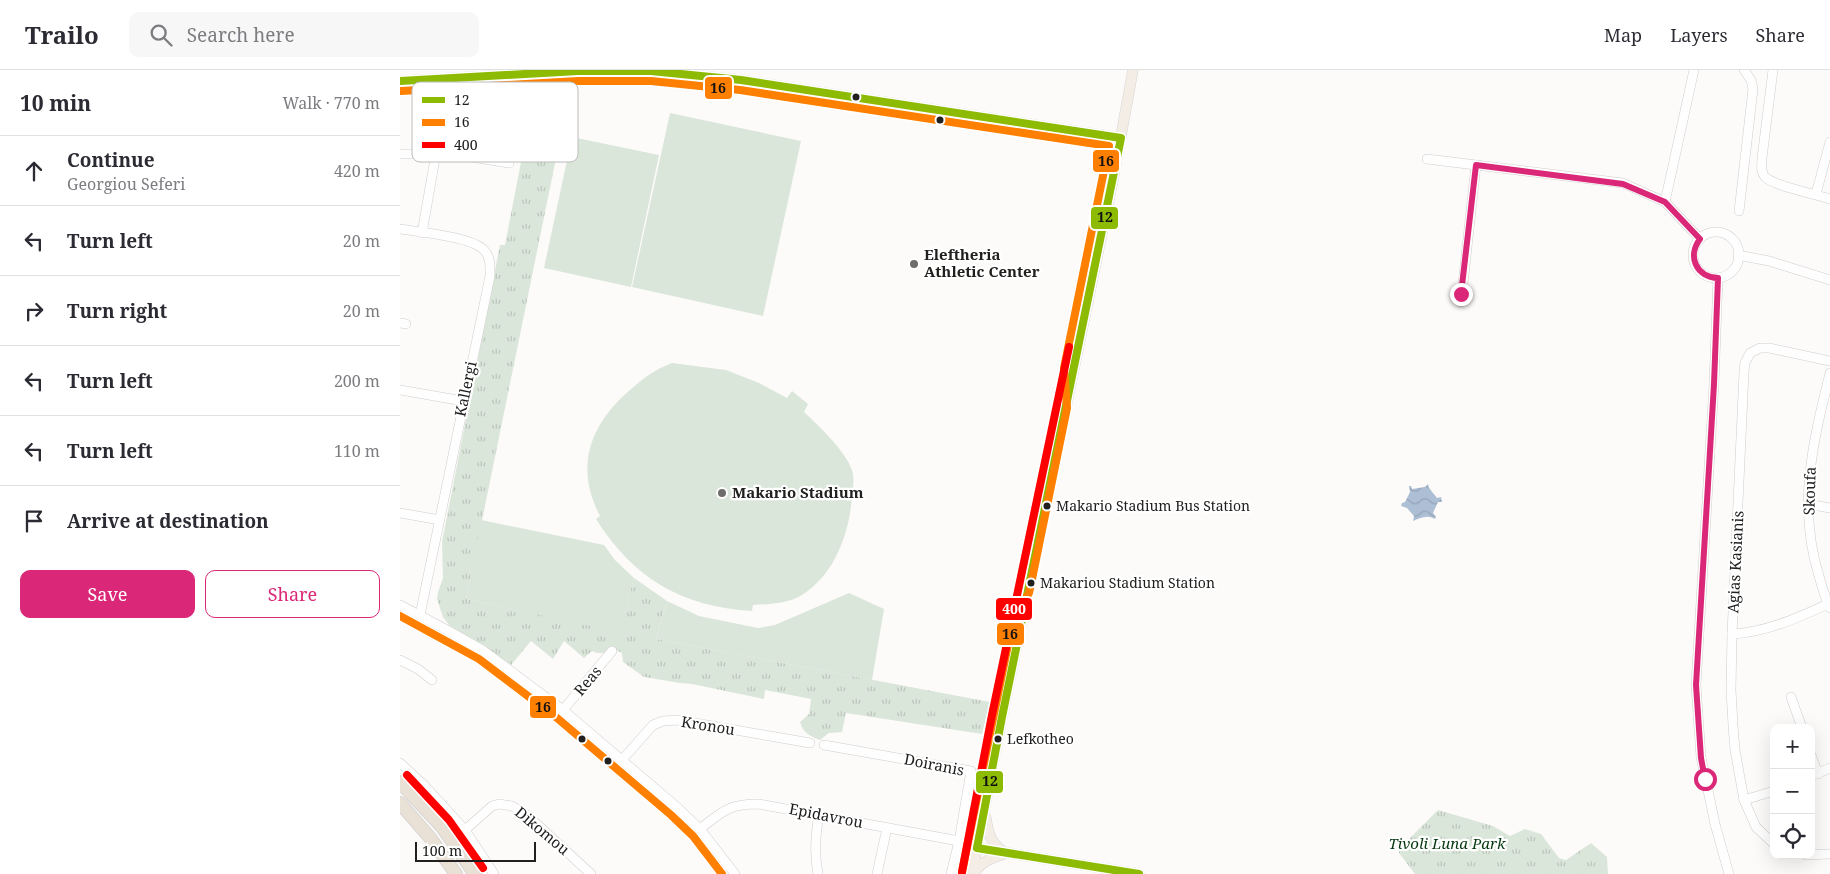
<!DOCTYPE html>
<html lang="en">
<head>
<meta charset="utf-8">
<style>
  :root { --surface:#fff; --page:#f7f7f7; --text:#2b2b33; --muted:#7c7c81; --line:#e1e1e2; --accent:#db2777 }
  body { margin:0; font-family:"Noto Serif",serif; background:var(--page); color:var(--text) }
  .controls { position:absolute; right:15px; bottom:15px; display:grid; overflow:hidden; border-radius:10px; box-shadow:0 5px 20px #0002 }
  .controls button { width:45px; height:45px; display:grid; place-items:center; padding:0; border:0; border-bottom:1px solid var(--line); background:var(--surface); color:var(--text); font:25px sans-serif }
  .scale { position:absolute; left:15px; bottom:12px; width:121px; box-sizing:border-box; padding-left:5px; border:2px solid #21201f; border-top:0; font-size:14px; line-height:18px; white-space:nowrap; color:#21201f; -webkit-text-stroke:4px #fff; paint-order:stroke }
  .stop { position:absolute; width:15px; height:15px; margin:-11px; border:4px solid #db2777; border-radius:50%; background:#fff }
  .stop.end { background:#db2777; border-color:#fff; box-shadow:0 1px 5px #0008 }
  .list { margin:0; padding:0; list-style:none }
  h2 { display:flex; justify-content:space-between; align-items:center; height:65px; margin:0; padding:0 20px; font-size:21px }
  h2 small { font-size:16px; font-weight:400; color:var(--muted) }
  .list li { display:grid; grid-template-columns:32px 1fr auto; gap:15px; align-items:center; box-sizing:border-box; height:70px; padding:0 20px; border-top:1px solid var(--line) }
  .list b { display:block; font-size:19px; white-space:nowrap }
  .list p { margin:0; font-size:16px; white-space:nowrap; color:var(--muted) }
  .list em { font-size:16px; font-style:normal; color:var(--muted) }
  .actions { display:flex; gap:10px; padding:15px 20px }
  .actions a { flex:1; padding:11px 0; border:1px solid var(--accent); border-radius:10px; text-align:center; font-size:18px; color:var(--accent) }
  .actions .main { background:var(--accent); color:#fff }
  .icon { flex:none; width:28px; height:28px; fill:none; stroke:currentColor; stroke-width:2; stroke-linecap:round; stroke-linejoin:round }
  .map { position:relative; flex:none; width:1430px; height:804px; overflow:hidden }
  header { display:flex; align-items:center; gap:30px; box-sizing:border-box; height:70px; padding:0 25px; background:var(--surface); border-bottom:1px solid var(--line) }
  header strong { font-size:24px }
  nav { display:flex; gap:28px; margin-inline-start:auto; font-size:18px }
  .search { width:350px; height:45px; background:var(--page); display:flex; align-items:center; gap:12px; box-sizing:border-box; padding:0 18px; border-radius:10px; color:var(--muted); font-size:19px }
  main { display:flex }
  aside { flex:1; background:var(--surface) }
  .map>svg:first-child { display:block }
  .grass { fill:url(#grass-tufts) }
  .garden { fill:#dbe6da }
  .water { fill:url(#water-waves) }
  .lines { fill:none; stroke-linecap:round; stroke-linejoin:round }
  .minor-casing { stroke:#cfcdcc; stroke-width:10 }
  .major-casing { stroke:#d6d5d4; stroke-width:11 }
  .highway-casing { stroke:#d6d5d4; stroke-width:14 }
  .minor { stroke:#fffefe; stroke-width:9 }
  .major { stroke:#f3ede6; stroke-width:10 }
  .highway { stroke:#e9e0d6; stroke-width:12 }
  .bus-1-casing { stroke:#fff; stroke-width:11 }
  .bus-2-casing { stroke:#fff; stroke-width:11 }
  .bus-3-casing { stroke:#fff; stroke-width:11 }
  .bus-1 { stroke:#8dbb03; stroke-width:8 }
  .bus-2 { stroke:#ff8000; stroke-width:8 }
  .bus-3 { stroke:#f00; stroke-width:8 }
  .route { stroke:#db2777; stroke-width:6 }
  .bus-dot { fill:#21201f; stroke:#fff; stroke-width:2 }
  .poi-dot { fill:#6e6d6b; stroke:#fff; stroke-width:2 }
  .labels { text-anchor:middle; stroke-width:4.5; stroke-linejoin:round; paint-order:stroke }
  .bus-label { font-size:14px; fill:#21201f; stroke:#fff; text-anchor:start }
  .poi-label { font-size:15px; font-weight:bold; fill:#21201f; stroke:#fff; text-anchor:start }
  .street-label { font-size:15px; fill:#21201f; stroke:#fff }
  .park-label { font-size:15px; font-style:italic; fill:#05370f; stroke:#fff }
  .key { fill:#fff; stroke:#bcbcbc; stroke-width:1 }
  .key-label { font-size:14px; fill:#21201f }
  .line-badge { stroke:#fff; stroke-width:2 }
  .badge-label { font-size:14px; text-anchor:middle; font-weight:bold; fill:#fff }
  .pale-badge-label { font-size:14px; text-anchor:middle; font-weight:bold; fill:#111 }
</style>
</head>
<body>
<header>
<strong>Trailo</strong>
<div class="search"><svg class="icon" aria-label="search" viewBox="0 0 24 24"><circle cx="10" cy="10" r="6"/><path d="M15 15l6 6"/></svg>Search here</div>
<nav><a>Map</a><a>Layers</a><a>Share</a></nav>
</header>
<main>
<aside>
<h2>10 min<small>Walk · 770 m</small></h2>
<ul class="list">
<li><svg class="icon" aria-label="ahead" viewBox="0 0 24 24"><path d="M12 20V5M6 11l6-6 6 6"/></svg><div><b>Continue</b><p>Georgiou Seferi</p></div><em>420 m</em></li>
<li><svg class="icon" aria-label="left" viewBox="0 0 24 24"><path d="M17 20v-9H6M10 6l-5 5 5 5"/></svg><div><b>Turn left</b></div><em>20 m</em></li>
<li><svg class="icon" aria-label="right" viewBox="0 0 24 24"><path d="M7 20v-9h11M14 6l5 5-5 5"/></svg><div><b>Turn right</b></div><em>20 m</em></li>
<li><svg class="icon" aria-label="left" viewBox="0 0 24 24"><path d="M17 20v-9H6M10 6l-5 5 5 5"/></svg><div><b>Turn left</b></div><em>200 m</em></li>
<li><svg class="icon" aria-label="left" viewBox="0 0 24 24"><path d="M17 20v-9H6M10 6l-5 5 5 5"/></svg><div><b>Turn left</b></div><em>110 m</em></li>
<li><svg class="icon" aria-label="arrive" viewBox="0 0 24 24"><path d="M6 21V4h12l-3 4 3 4H6"/></svg><div><b>Arrive at destination</b></div></li>
</ul>
<div class="actions"><a class="main">Save</a><a>Share</a></div>
</aside>
<div class="map">
<svg width="1430" height="804" viewBox="0 0 1430 804">
  <defs>
    <pattern id="grass-tufts" width="24" height="20" patternUnits="userSpaceOnUse" patternTransform="scale(1.25)"><rect width="24" height="20" fill="#dbe6da"/><path d="M3 7l-1-3M5 7V3M7 7l1-3M15 17l-1-3M17 17v-4M19 17l1-3" fill="none" stroke="#bcc5bb"/></pattern>
    <pattern id="water-waves" width="16" height="10" patternUnits="userSpaceOnUse" patternTransform="scale(1.25)"><rect width="16" height="10" fill="#adbfd5"/><path d="M0 5q4-4 8 0t8 0" fill="none" stroke="#95a4b6"/></pattern>
  </defs>
  <rect width="100%" height="100%" fill="#fdfbf9"/>
  <g class="grass">
    <path d="M171,15L66,529L219,561L234,508L267,531L256,569L590,632L582,664L446,643L442,662L429,663L420,670C410,666 403,663 400,652L409,644L411,629L365,620L364,629L292,614L280,613L244,607L223,592L222,583L212,578C206,585 200,584 192,581L184,588L164,571L153,589L131,571L111,595L85,577L53,560L43,547L37,529L38,522L43,508L42,472L100,175H105L121,92L117,91L135,16Z"/>
    <polygon points="1038,740 1093,756 1110,766 1125,759 1141,764 1159,788 1166,790 1191,773 1207,787 1208,804 1015,804 999,783 999,779"/>
  </g>
  <g class="garden">
    <polygon points="270,43 401,71 363,246 232,217"/>
    <polygon points="172,67 259,85 231,217 144,198"/>
    <path d="M272,293L326,300L359,313L387,328L392,321L408,334L404,342C418,355 450,385 453,404C454,411 453,420 452,427C449,464 435,504 402,525C387,534 369,534 353,535L352,541C282,537 233,508 196,449L200,446C174,397 190,354 230,320C245,307 254,300 272,293Z"/>
    <polygon points="81,450 204,475 215,490 234,508 219,562 66,529"/>
    <polygon points="449,523 484,539 472,610 256,569 267,531 299,546 358,558 375,555"/>
  </g>
  <path class="water" d="M1028,414L1029,418L1037,428L1041,427L1042,432H1038L1033,443L1036,447L1035,449C1027,444 1020,448 1013,451L1014,446L1007,438L1001,436L1002,433L1005,432L1010,422L1009,416H1011L1012,419L1025,417Z"/>
  <g class="lines">
    <g class="minor-casing">
      <g id="minor">
        <path d="M1373,0L1362,88C1362,94 1360,101 1365,107C1374,116 1416,124 1430,129"/>
        <polyline points="0,84 53,84 109,93"/>
        <polyline points="1027,89 1223,113 1265,132 1300,169"/>
        <polyline points="1416,124 1430,72"/>
        <polyline points="1265,132 1294,0"/>
        <polyline points="1339,141 1353,19 1351,10 1344,0"/>
        <path d="M0,159C19,162 72,167 84,180C91,187 90,197 90,206L20,545"/>
        <circle cx="1316" cy="185" r="23"/>
        <polyline points="22,163 36,83"/>
        <polyline points="1338,185 1369,191 1430,210"/>
        <polyline points="1318,208 1314,314 1296,615 1301,687 1315,754 1329,804"/>
        <polyline points="1061,232 1076,95"/>
        <polyline points="0,253 6,254"/>
        <path d="M1430,303C1413,372 1397,435 1419,506C1422,516 1425,528 1430,538"/>
        <polyline points="0,320 63,331"/>
        <polyline points="1408,434 1430,438"/>
        <polyline points="0,443 40,450"/>
        <polyline points="0,535 47,560 84,581 163,640 278,738 300,759 335,804"/>
        <path d="M1332,564C1367,562 1397,548 1428,534"/>
        <polyline points="0,590 18,599 32,610"/>
        <polyline points="1391,627 1402,658"/>
        <polyline points="163,640 212,581"/>
        <polyline points="424,675 571,701 559,771 551,804"/>
        <polyline points="1411,685 1418,704"/>
        <polyline points="222,690 253,655 263,651 278,650 410,673"/>
        <polyline points="0,693 24,715 65,760 94,804"/>
        <polyline points="1411,706 1430,698"/>
        <polyline points="1344,730 1374,721"/>
        <path d="M300,759C323,741 328,734 359,734L559,771"/>
        <polyline points="65,760 92,736 99,734 112,736 127,745 191,804"/>
        <polyline points="1374,774 1356,757 1344,730 1335,680 1333,655 1331,620 1332,564 1344,302 1345,293 1350,283 1360,278 1369,278 1430,291"/>
        <polyline points="1405,785 1430,784"/>
        <path d="M418,804C414,783 415,766 419,745"/>
        <polyline points="477,804 487,758"/>
      </g>
    </g>
    <g class="major-casing">
      <g id="major">
        <polyline points="0,11 178,1 251,1 341,10 721,68"/>
        <path d="M586,748C588,764 591,773 604,782"/>
        <polyline points="577,778 739,804"/>
        <polyline points="572,804 602,647 712,115 733,0"/>
        <path d="M573,804C581,792 591,788 604,784"/>
      </g>
    </g>
    <g class="highway-casing">
      <g id="highway">
        <polyline points="0,712 42,757 75,804"/>
        <polyline points="0,733 31,769 56,804"/>
      </g>
    </g>
    <use href="#minor" class="minor"/>
    <use href="#major" class="major"/>
    <use href="#highway" class="highway"/>
    <g class="bus-1-casing">
      <polyline id="bus-1" points="0,11 178,1 251,1 341,10 721,68 602,647 577,778 739,804"/>
    </g>
    <g class="bus-2-casing">
      <g id="bus-2">
        <polyline points="1,21 178,11 251,11 340,20 709,76 664,298 667,338 631,514 629,523 613,550 562,802"/>
        <polyline points="0,546 79,589 157,648 271,745 293,766 322,804"/>
      </g>
    </g>
    <g class="bus-3-casing">
      <g id="bus-3">
        <polyline points="7,705 49,750 83,798"/>
        <polyline points="562,802 592,645 669,277"/>
      </g>
    </g>
    <use href="#bus-1" class="bus-1"/>
    <use href="#bus-2" class="bus-2"/>
    <use href="#bus-3" class="bus-3"/>
  </g>
  <g class="lines">
    <path class="route" d="M1061,224L1076,95L1223,114L1265,132L1300,169C1287,186 1296,207 1318,208L1314,314L1296,615L1301,688L1305,709"/>
  </g>
  <g class="bus-dot">
    <circle cx="456" cy="27" r="4.5"/>
    <circle cx="540" cy="50" r="4.5"/>
    <circle cx="647" cy="436" r="4.5"/>
    <circle cx="631" cy="513" r="4.5"/>
    <circle cx="182" cy="669" r="4.5"/>
    <circle cx="598" cy="669" r="4.5"/>
    <circle cx="208" cy="691" r="4.5"/>
  </g>
  <g class="poi-dot">
    <circle cx="514" cy="194" r="5"/>
    <circle cx="322" cy="423" r="5"/>
  </g>
  <g class="labels">
    <g class="bus-label">
      <text x="656" y="441">Makario Stadium Bus Station</text>
      <text x="640" y="518">Makariou Stadium Station</text>
      <text x="607" y="674">Lefkotheo</text>
    </g>
    <g class="poi-label">
      <text x="524" y="190">Eleftheria<tspan x="524" dy="17">Athletic Center</tspan></text>
      <text x="332" y="428">Makario Stadium</text>
    </g>
    <g class="street-label">
      <text transform="translate(66 319) rotate(-78)" y="5">Kallergi</text>
      <text transform="translate(1410 421) rotate(-88)" y="5">Skoufa</text>
      <text transform="translate(1336 492) rotate(-87)" y="5">Agias Kasianis</text>
      <text transform="translate(188 611) rotate(-50)" y="5">Reas</text>
      <text transform="translate(308 656) rotate(9)" y="5">Kronou</text>
      <text transform="translate(534 695) rotate(11)" y="5">Doiranis</text>
      <text transform="translate(426 746) rotate(11)" y="5">Epidavrou</text>
      <text transform="translate(142 761) rotate(40)" y="5">Dikomou</text>
    </g>
    <g class="park-label">
      <text x="1047" y="779">Tivoli Luna Park</text>
    </g>
  </g>
  <rect x="12" y="12" width="166" height="80" rx="8" class="key"/>
  <rect x="22" y="27" width="23" height="6" fill="#8dbb03"/>
  <rect x="22" y="49" width="23" height="7" fill="#ff8000"/>
  <rect x="22" y="72" width="23" height="6" fill="#f00"/>
  <g class="key-label">
    <text x="54" y="35">12</text>
    <text x="54" y="57">16</text>
    <text x="54" y="80">400</text>
  </g>
  <g class="line-badge">
    <rect x="304" y="6" width="29" height="24" rx="5" fill="#ff8000"/>
    <rect x="692" y="79" width="28" height="24" rx="5" fill="#ff8000"/>
    <rect x="690" y="136" width="29" height="24" rx="5" fill="#8dbb03"/>
    <rect x="595" y="527" width="38" height="24" rx="5" fill="#f00"/>
    <rect x="596" y="552" width="29" height="24" rx="5" fill="#ff8000"/>
    <rect x="129" y="625" width="28" height="24" rx="5" fill="#ff8000"/>
    <rect x="575" y="700" width="29" height="24" rx="5" fill="#8dbb03"/>
  </g>
  <g class="badge-label">
    <text x="614" y="544">400</text>
  </g>
  <g class="pale-badge-label">
    <text x="318" y="23">16</text>
    <text x="706" y="96">16</text>
    <text x="705" y="152">12</text>
    <text x="610" y="569">16</text>
    <text x="143" y="642">16</text>
    <text x="590" y="716">12</text>
  </g>
</svg>
<div class="controls">
<button>+</button>
<button>−</button>
<button><svg class="icon" aria-label="locate" viewBox="0 0 24 24"><circle cx="12" cy="12" r="6"/><path d="M12 2v4M12 18v4M2 12h4M18 12h4"/></svg></button>
</div>
<div class="scale">100 m</div>
<div class="stop" style="left:1305px;top:709px"></div>
<div class="stop end" style="left:1061px;top:224px"></div>
</div>
</main>
</body>
</html>
